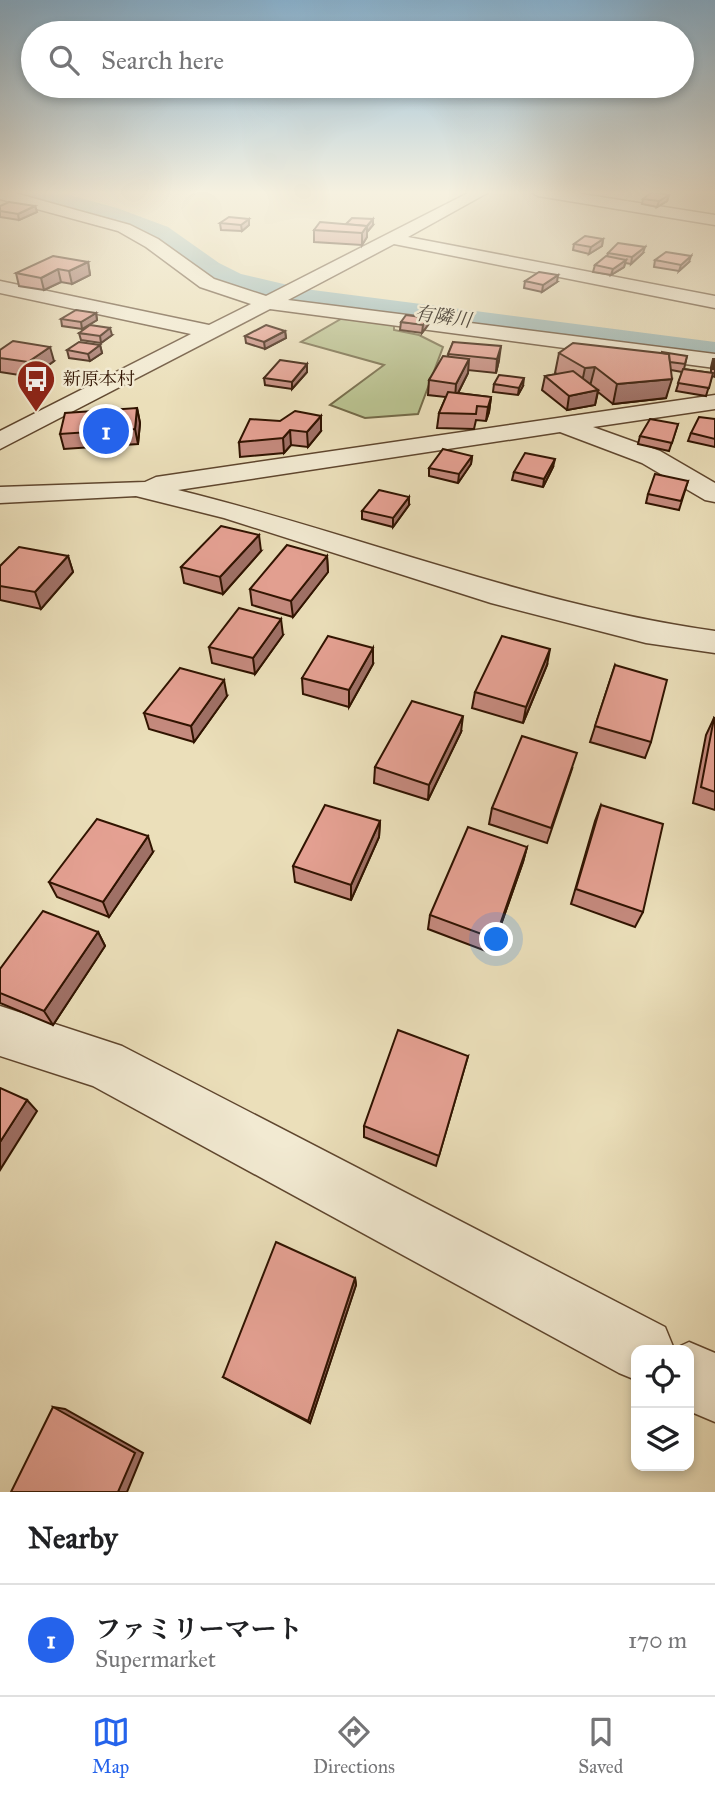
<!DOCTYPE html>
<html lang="en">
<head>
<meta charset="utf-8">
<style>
  :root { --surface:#fff; --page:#f2f2f2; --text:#202124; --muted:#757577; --line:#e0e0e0; --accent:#2563eb }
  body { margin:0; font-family:"IM FELL Great Primer","Noto Serif JP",serif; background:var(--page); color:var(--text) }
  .controls { position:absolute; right:21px; bottom:21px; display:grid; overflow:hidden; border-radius:14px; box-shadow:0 4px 10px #0003 }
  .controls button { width:63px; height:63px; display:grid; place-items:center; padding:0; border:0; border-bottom:2px solid var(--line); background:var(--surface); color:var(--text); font:35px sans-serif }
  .you { position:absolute; left:497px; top:940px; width:24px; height:24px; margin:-18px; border:5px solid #fff; border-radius:50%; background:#1a73e8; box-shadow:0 0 0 10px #1a73e833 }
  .badge { display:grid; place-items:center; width:46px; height:46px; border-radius:50%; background:var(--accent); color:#fff; font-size:23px; font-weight:700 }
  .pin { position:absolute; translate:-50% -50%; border:4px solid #fff; box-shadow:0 2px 7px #0006 }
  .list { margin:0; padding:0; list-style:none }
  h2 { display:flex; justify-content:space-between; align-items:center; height:91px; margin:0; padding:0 28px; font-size:30px }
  h2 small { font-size:23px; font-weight:400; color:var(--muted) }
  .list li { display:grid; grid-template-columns:46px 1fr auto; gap:21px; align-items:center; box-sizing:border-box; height:112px; padding:0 28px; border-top:2px solid var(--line) }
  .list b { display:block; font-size:26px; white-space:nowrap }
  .list p { margin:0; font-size:23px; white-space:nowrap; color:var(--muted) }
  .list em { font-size:23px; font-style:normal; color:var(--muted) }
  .icon { flex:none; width:38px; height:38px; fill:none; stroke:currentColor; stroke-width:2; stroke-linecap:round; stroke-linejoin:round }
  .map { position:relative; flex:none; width:715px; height:1492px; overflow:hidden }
  .search { position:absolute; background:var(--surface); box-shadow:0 4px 10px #0003; left:21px; right:21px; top:21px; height:77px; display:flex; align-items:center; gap:18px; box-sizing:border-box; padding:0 24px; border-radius:38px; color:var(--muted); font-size:26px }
  .sheet { height:203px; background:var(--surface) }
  nav { display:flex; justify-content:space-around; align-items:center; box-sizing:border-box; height:98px; border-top:2px solid var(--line); background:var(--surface); font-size:19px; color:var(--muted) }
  nav a { display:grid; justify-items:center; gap:4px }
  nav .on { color:var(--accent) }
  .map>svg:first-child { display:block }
  .green { fill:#b9c18f; stroke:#746a48; stroke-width:2 }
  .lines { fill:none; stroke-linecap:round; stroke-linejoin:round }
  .river { fill:#9cbaba; fill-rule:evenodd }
  .minor-casing { stroke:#5f462e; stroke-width:3 }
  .minor { fill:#f2ead2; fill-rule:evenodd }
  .wall { fill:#c58a7e; stroke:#301300; stroke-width:2 }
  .shaded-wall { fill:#a07167; stroke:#301300; stroke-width:2 }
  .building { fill:#e5a193; stroke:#301300; stroke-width:2 }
  .labels { text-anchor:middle; stroke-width:5; stroke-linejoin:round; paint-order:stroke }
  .far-poi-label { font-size:18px; fill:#301300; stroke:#f2ead2; text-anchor:start }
  .far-water-label { font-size:19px; font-style:italic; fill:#564d41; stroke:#f2ead2 }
</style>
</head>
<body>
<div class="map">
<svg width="715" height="1492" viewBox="0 0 715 1492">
  <rect width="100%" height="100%" fill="#ebdfba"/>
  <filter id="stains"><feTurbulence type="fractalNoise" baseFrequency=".00286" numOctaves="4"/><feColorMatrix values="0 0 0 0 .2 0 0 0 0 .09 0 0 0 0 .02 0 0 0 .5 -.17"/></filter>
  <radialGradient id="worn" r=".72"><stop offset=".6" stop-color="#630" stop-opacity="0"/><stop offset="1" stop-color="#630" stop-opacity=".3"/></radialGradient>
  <polygon class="green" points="346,316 394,324 394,330 419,335 443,347 418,414 365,418 330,405 384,365 301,342"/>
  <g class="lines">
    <polygon class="river" points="11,192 58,192 117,208 168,227 219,263 241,274 305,289 715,342 715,366 305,311 217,288 195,277 146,241 97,220 14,198"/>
    <g class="minor-casing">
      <g id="minor">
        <polygon points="0,192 11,192 130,225 158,239 214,279 266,296 470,192 489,192 408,237 715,296 715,308 394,244 288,300 715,354 715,368 270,309 0,449 0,431 191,334 0,293 0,281 209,325 251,304 200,287 146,247 118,231 0,199"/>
        <polygon points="531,192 569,192 715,215 715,225 538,196"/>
        <path d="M715,395V409L593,427L660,451L715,483V502L705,500L642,463L560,432L178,490C358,534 530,605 715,631V653L646,643L491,603L224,518L136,496L0,503V487L145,482L156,477Z"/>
        <polygon points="0,1006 122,1046 665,1327 674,1349 689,1342 715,1353 715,1422 689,1411 689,1350 636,1350 636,1380 619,1373 93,1086 0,1056"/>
      </g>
    </g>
    <use href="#minor" class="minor"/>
  </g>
  <g class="wall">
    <polygon points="669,195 667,201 657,207 642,204 643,199"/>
    <polygon points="0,206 35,206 37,212 19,220 0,217"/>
    <polygon points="249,219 249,225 242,231 221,230 220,223"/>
    <polygon points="373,225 367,232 367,237 362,245 314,242 314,230"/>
    <polygon points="603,239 602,246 589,254 573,250 574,244"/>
    <polygon points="608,253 643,253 631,264 625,263 624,267 611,275 593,272 595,265 607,257"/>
    <polygon points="655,260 689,262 679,271 654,267"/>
    <polygon points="88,262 90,275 72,284 61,282 44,290 19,286 16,273"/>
    <polygon points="525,281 557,282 542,292 524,288"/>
    <polygon points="96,313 97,320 82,329 62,326 61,319"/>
    <polygon points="401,322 428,325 422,333 400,330"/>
    <polygon points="285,331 286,338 265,349 246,343 245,336"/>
    <polygon points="79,333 112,335 101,343 81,340"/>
    <polygon points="453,342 499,360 496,373 468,370 468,373 458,393 491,397 489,412 486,421 476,420 474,429 437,428 439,413 446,397 428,395 429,380 448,356"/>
    <polygon points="100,345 102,353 90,361 69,358 67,350"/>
    <polygon points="0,350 54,361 32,377 0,372"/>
    <polygon points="559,353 687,356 684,369 711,373 711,367 713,359 715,359 715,377 712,376 706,396 676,391 682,372 671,370 666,398 613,404 598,392 595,405 567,410 542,390 545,376 557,374 555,373"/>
    <polygon points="307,364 307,372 292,389 265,385 264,378"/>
    <polygon points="494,384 523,386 518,395 493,392"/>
    <polygon points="137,408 140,423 138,444 64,449 60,434"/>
    <polygon points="715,419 715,447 688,441 691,433"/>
    <polygon points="280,421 321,431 308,447 291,445 284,453 240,457 239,442"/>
    <polygon points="678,424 669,451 638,444 640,436"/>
    <polygon points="472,456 471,464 458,483 429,476 429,468"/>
    <polygon points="553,467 543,487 512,480 514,472"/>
    <polygon points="688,481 679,510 646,503 648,494"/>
    <polygon points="409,505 393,527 362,519 362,511"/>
    <polygon points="261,551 223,594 184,583 181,567"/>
    <polygon points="68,556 73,572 41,609 0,600 0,566"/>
    <polygon points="327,556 328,572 293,617 252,605 250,589"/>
    <polygon points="283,635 255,674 212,663 209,647"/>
    <polygon points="373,664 349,707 303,694 302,678"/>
    <polygon points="547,665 523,723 472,708 475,692"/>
    <polygon points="615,665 651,742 645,758 590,742"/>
    <polygon points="227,696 194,742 149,729 144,713"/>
    <polygon points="714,718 715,719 715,810 693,803 706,735"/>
    <polygon points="461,732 428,800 374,783 375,767"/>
    <polygon points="572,769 547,843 489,824 492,808"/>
    <polygon points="601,805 643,912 635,927 571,904 595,821"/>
    <polygon points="380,821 379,837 351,900 295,882 293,866"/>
    <polygon points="527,847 523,862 491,953 428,929 430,915"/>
    <polygon points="153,852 109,917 57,897 49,882"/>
    <polygon points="98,932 105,946 53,1025 0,1003 0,969"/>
    <polygon points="468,1056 436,1166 364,1137 364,1126"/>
    <polygon points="355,1278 356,1285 310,1423 223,1377"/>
  </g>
  <g class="shaded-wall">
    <polygon points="669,195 667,201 657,207 659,201"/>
    <polygon points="35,206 37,212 19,220 18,214"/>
    <polygon points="249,219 249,225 242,231 241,225"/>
    <polygon points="373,219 373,225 367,232 367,226"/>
    <polygon points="367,226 367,237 362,245 362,233"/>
    <polygon points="603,239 602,246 589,254 591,247"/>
    <polygon points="645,247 643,253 631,264 632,257"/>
    <polygon points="691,256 689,262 679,271 681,265"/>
    <polygon points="626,260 624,267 611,275 613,269"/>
    <polygon points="88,262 90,275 72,284 69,271"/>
    <polygon points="58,269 61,282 44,290 41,278"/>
    <polygon points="558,275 557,282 542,292 543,285"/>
    <polygon points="96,313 97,320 82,329 81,322"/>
    <polygon points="428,318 428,325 422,333 423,325"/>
    <polygon points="110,328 112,335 101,343 100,336"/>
    <polygon points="285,331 286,338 265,349 264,342"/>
    <polygon points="100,345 102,353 90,361 88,354"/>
    <polygon points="501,346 499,360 496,373 497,359"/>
    <polygon points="50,347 54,361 32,377 28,362"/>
    <polygon points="469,359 468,373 455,399 456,384"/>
    <polygon points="307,364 307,372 292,389 292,382"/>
    <polygon points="595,367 590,386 581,387 585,368"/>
    <polygon points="524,378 523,386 518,395 519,388"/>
    <polygon points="672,379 666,398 613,404 617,384"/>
    <polygon points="598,390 595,405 567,410 569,396"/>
    <polygon points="491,397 489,412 486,421 488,407"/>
    <polygon points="137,408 140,423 138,444 135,429"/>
    <polygon points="321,416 321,431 308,447 307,432"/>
    <polygon points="290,430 291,445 284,453 283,438"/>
    <polygon points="472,456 471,464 458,483 459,474"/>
    <polygon points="555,459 553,467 543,487 544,479"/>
    <polygon points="409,497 409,505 393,527 393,518"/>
    <polygon points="259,535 261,551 223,594 220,577"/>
    <polygon points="68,556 73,572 41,609 35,592"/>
    <polygon points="327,556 328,572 293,617 291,601"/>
    <polygon points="281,619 283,635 255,674 253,658"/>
    <polygon points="373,648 373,664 349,707 349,690"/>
    <polygon points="550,649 547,665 523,723 526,707"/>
    <polygon points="224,680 227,696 194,742 191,726"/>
    <polygon points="463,716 461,732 428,800 429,785"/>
    <polygon points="380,821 379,837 351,900 351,885"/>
    <polygon points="148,836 153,852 109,917 103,902"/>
    <polygon points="527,847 523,862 491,953 495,939"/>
    <polygon points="98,932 105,946 53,1025 44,1011"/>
    <polygon points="27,1100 37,1111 0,1170 0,1142"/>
    <polygon points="355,1278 356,1285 310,1423 308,1421"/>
    <polygon points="53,1407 65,1409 143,1453 127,1492 118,1492"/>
  </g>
  <g class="building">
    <polygon points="652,192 653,192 669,195 659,201 643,199"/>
    <polygon points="9,202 35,206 18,214 0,211 0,206"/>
    <polygon points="229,217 249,219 241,225 220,223"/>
    <polygon points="352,218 373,219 367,226 346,224"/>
    <polygon points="320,222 367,226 362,233 314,230"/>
    <polygon points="585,236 603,239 591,247 574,244"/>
    <polygon points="618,243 645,247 632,257 608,253"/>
    <polygon points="666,252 691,256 681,265 655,260"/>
    <polygon points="53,256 88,262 69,271 58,269 41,278 16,273"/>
    <polygon points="606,256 626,260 613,269 595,265"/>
    <polygon points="539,272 558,275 543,285 525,281"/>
    <polygon points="76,310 96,313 81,322 61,319"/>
    <polygon points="406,315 428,318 423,325 401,322"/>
    <polygon points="90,325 110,328 100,336 79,333"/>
    <polygon points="266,325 285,331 264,342 245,336"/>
    <polygon points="13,341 50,347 28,362 0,358 0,350"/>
    <polygon points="79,342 100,345 88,354 67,350"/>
    <polygon points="453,342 501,346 497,359 448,354"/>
    <polygon points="573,343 669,354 672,379 617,384 595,367 585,368 559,353"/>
    <polygon points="662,352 687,356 685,364 670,362 669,354 662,353"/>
    <polygon points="443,356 469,359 456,384 429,380"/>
    <rect x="713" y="359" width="2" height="10"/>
    <polygon points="280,360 307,364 292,382 264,378"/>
    <polygon points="683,369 713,373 709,388 678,383"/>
    <polygon points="573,371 598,390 569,396 545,376"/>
    <polygon points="499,375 524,378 519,388 494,384"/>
    <polygon points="448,392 491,397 488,407 477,406 476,414 439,413"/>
    <polygon points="137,408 135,429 60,434 65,413"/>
    <polygon points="295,411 321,416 307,432 290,430 283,438 239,442 250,419 280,421"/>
    <polygon points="699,417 715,419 715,439 691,433"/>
    <polygon points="650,419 678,424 672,443 640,436"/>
    <polygon points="443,449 472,456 459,474 429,468"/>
    <polygon points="525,453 555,459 544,479 514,472"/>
    <polygon points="655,474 688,481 681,501 648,494"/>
    <polygon points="379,490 409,497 393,518 362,511"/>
    <polygon points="221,526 259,535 220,577 181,567"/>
    <polygon points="287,545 327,556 291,601 250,589"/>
    <polygon points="19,547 68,556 35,592 0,586 0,566"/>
    <polygon points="239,608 281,619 253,658 209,647"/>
    <polygon points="328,636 373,648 349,690 302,678"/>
    <polygon points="502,636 550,649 526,707 475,692"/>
    <polygon points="615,665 667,680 651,742 595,726"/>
    <polygon points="180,668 224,680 191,726 144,713"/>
    <polygon points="412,701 463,716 429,785 375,767"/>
    <polygon points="714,718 715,719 715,792 701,787"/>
    <polygon points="522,736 577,753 551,828 492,808"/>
    <polygon points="325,805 380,821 351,885 293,866"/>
    <polygon points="601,805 663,824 643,912 576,889"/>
    <polygon points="97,819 148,836 103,902 49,882"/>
    <polygon points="468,827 527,847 495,939 430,915"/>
    <polygon points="43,911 98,932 44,1011 0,993 0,969"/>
    <polygon points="398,1030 468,1056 439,1156 364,1126"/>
    <polygon points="0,1088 27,1100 0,1142"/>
    <polygon points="276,1242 355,1278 308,1421 223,1377"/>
    <polygon points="53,1407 135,1453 118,1492 11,1492"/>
  </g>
  <linearGradient id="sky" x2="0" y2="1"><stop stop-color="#89b6d6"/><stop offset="0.48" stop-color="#f6f1e0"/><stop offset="1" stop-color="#f6f1e0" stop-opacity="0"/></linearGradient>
  <rect width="715" height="401" fill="url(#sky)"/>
  <defs>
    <g id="bus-pin" transform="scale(2.0125)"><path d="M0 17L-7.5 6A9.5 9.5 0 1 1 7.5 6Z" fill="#8f2418" stroke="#f2ead2"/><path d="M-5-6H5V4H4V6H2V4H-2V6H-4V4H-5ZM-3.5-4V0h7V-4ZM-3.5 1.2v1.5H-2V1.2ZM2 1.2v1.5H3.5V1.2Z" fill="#fff"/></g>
  </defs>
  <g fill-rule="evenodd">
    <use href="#bus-pin" x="36" y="379"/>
  </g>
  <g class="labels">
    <g class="far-poi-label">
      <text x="63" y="385">新原本村</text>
    </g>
    <g class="far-water-label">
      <text transform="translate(443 316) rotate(8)" y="7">有隣川</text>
    </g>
  </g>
  <rect width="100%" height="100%" filter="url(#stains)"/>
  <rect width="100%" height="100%" fill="url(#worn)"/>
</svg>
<div class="controls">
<button><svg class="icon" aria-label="locate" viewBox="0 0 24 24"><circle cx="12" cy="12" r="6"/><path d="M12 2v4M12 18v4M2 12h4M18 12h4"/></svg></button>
<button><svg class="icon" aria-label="layers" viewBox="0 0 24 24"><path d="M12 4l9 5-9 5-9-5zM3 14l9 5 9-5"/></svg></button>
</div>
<div class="you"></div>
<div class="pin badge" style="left:106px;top:431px">1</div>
<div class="search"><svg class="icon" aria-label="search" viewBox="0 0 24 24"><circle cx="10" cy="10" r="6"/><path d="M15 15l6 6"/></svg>Search here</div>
</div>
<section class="sheet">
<h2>Nearby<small></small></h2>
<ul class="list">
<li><span class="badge">1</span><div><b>ファミリーマート</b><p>Supermarket</p></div><em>170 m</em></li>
</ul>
</section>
<nav>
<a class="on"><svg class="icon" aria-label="map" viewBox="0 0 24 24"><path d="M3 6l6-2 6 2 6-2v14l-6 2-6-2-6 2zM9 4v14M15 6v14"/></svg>Map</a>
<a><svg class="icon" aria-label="directions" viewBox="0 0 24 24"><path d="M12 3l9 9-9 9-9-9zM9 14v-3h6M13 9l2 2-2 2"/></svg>Directions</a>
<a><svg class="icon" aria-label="saved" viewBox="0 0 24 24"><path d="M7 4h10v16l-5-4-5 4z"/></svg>Saved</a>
</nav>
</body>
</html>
